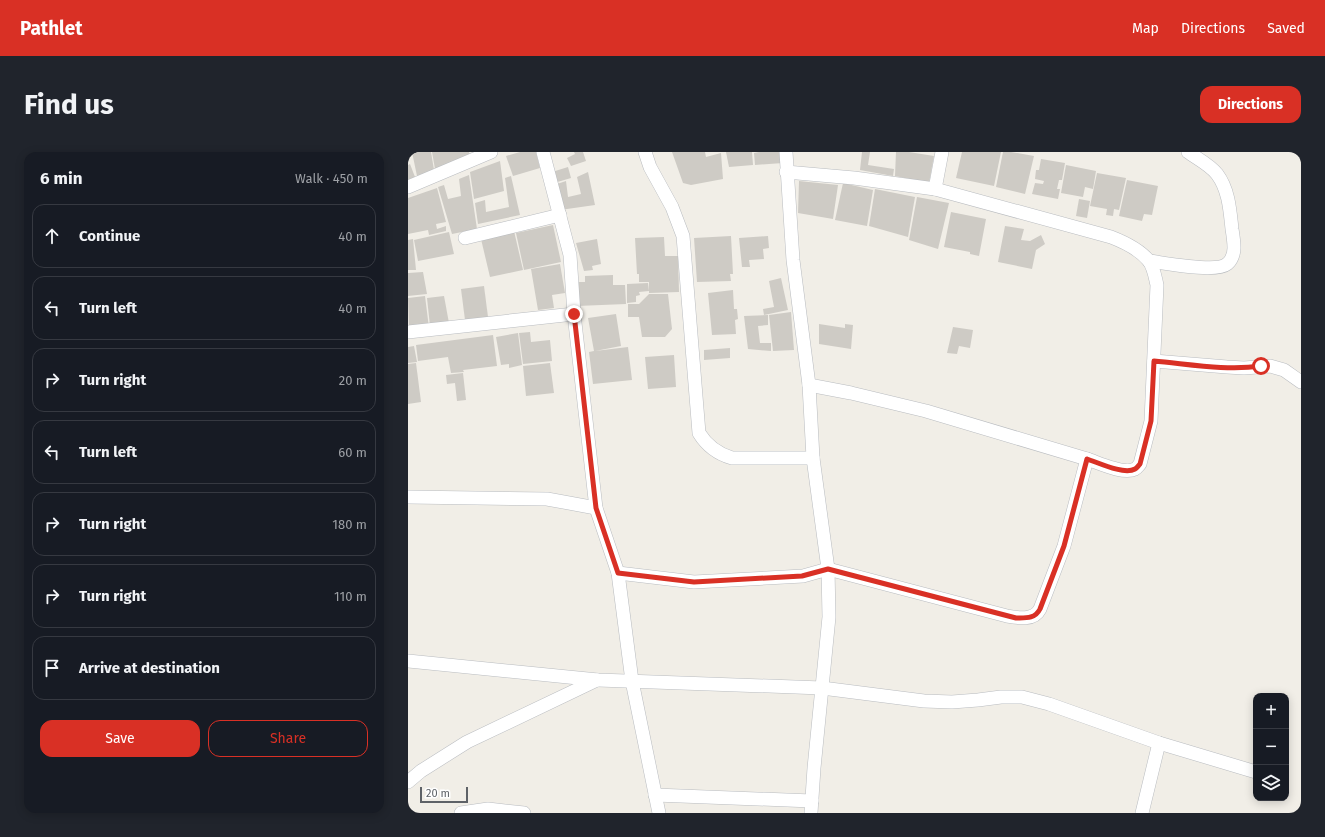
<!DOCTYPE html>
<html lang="en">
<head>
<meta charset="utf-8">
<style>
  :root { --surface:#171b24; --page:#20242c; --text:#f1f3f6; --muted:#9ea1a6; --line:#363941; --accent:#d93025 }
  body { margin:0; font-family:"Fira Sans",sans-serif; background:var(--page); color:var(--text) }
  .controls { position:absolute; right:12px; bottom:12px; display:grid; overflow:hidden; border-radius:8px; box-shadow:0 2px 10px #0003 }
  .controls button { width:36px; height:36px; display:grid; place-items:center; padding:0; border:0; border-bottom:1px solid var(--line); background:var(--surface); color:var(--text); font:20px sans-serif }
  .scale { position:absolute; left:12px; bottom:10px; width:48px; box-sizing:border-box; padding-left:4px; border:2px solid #5e6267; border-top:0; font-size:11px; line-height:14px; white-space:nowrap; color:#5e6267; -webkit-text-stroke:3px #fff; paint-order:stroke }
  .stop { position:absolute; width:12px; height:12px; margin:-9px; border:3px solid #d93025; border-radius:50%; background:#fff }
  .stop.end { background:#d93025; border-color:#fff; box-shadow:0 1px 4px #0008 }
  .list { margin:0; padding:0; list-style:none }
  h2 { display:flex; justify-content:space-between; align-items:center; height:52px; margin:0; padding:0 16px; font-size:17px }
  h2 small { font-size:13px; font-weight:400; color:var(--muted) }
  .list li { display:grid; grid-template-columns:26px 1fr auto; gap:12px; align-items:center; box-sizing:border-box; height:64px; margin:0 8px 8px; padding:0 8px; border:1px solid var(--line); border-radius:12px }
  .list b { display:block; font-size:15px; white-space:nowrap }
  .list em { font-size:13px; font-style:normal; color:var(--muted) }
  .actions { display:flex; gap:8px; padding:12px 16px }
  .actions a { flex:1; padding:9px 0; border:1px solid var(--accent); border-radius:12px; text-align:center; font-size:14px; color:var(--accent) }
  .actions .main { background:var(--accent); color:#fff }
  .icon { flex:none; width:22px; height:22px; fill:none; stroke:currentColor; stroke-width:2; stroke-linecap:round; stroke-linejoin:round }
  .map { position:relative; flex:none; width:893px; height:661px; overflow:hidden; border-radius:12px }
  header { display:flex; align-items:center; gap:24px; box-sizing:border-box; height:56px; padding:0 20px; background:var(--accent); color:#fff }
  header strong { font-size:19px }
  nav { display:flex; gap:22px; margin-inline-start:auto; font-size:14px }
  .intro { display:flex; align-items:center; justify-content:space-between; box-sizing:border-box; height:96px; padding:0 24px }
  h1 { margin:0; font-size:28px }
  .button { padding:10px 18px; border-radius:12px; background:var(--accent); color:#fff; font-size:14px; font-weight:700 }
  main { display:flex; gap:24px; padding:0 24px }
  aside { flex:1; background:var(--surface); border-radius:12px; box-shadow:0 2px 10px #0003 }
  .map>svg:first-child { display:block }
  .building { fill:#cecbc5 }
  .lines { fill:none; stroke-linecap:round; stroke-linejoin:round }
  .minor-casing { stroke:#b9bcc0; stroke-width:14 }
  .minor { stroke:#fff; stroke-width:13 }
  .route { stroke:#d93025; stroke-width:5 }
</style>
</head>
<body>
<header>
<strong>Pathlet</strong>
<nav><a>Map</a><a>Directions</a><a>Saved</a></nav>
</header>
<div class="intro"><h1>Find us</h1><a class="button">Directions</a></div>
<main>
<aside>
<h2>6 min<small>Walk · 450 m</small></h2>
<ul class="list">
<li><svg class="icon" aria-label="ahead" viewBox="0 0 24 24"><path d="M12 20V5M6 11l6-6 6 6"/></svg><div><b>Continue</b></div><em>40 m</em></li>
<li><svg class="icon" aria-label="left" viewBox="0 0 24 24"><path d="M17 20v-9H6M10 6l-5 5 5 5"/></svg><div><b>Turn left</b></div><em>40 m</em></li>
<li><svg class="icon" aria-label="right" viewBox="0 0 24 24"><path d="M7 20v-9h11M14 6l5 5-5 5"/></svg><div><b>Turn right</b></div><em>20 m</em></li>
<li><svg class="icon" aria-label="left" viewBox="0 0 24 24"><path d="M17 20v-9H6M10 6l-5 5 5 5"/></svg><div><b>Turn left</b></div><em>60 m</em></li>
<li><svg class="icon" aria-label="right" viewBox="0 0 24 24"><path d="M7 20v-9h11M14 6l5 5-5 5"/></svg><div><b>Turn right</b></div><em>180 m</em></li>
<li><svg class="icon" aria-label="right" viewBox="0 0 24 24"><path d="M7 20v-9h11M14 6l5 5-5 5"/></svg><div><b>Turn right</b></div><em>110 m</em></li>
<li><svg class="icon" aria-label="arrive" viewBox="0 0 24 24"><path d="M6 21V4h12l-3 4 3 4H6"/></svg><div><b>Arrive at destination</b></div></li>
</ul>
<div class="actions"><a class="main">Save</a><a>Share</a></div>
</aside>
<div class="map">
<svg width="893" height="661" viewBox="0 0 893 661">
  <rect width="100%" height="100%" fill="#f1eee7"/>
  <g class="building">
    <polygon points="4,0 23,0 26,18 9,24"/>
    <polygon points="24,0 61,0 62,4 27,17"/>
    <polygon points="112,0 128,0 132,16 105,24 98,4"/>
    <polygon points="166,0 175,0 178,9 163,14 159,6 167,2"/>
    <polygon points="264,0 297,0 298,5 313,1 315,27 283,33 275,31"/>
    <polygon points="318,0 344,0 345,13 321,15"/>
    <polygon points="351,0 374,0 375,11 347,13 346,1"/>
    <polygon points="454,0 462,0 460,13 486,17 485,24 452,18"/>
    <polygon points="488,0 501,0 526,4 521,31 487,24"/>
    <polygon points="554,0 593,0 586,34 548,26"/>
    <polygon points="595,0 603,0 626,4 617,42 588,35"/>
    <polygon points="633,7 657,11 654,28 651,28 649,37 652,37 650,47 624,42 627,31 635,32 636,29 627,27 628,18 631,18"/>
    <polygon points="92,9 96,39 66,47 62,20"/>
    <polygon points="2,12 7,25 0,28 0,13"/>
    <polygon points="658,13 688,19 685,37 677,35 675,45 653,41"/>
    <polygon points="160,15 163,26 146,31 144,20"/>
    <polygon points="180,20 187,53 152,58 146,33 158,29 160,45 173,42 169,25"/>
    <polygon points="689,21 718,26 711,58 706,57 705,64 698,63 699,57 682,54"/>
    <polygon points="61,23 69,77 44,82 30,35 36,33 40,47 53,44 51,27"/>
    <polygon points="103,24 112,63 70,72 67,51 77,48 78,60 101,55 97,26"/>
    <polygon points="719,28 750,34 744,63 736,62 734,69 711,64"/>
    <polygon points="391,29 430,33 425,67 390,61"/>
    <polygon points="435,31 465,38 459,74 427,68"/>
    <polygon points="29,36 38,70 28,72 29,77 38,74 38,79 21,83 20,78 0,82 0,46"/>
    <polygon points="467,37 507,45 500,85 461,74"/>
    <polygon points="509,45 541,51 530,97 501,88"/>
    <polygon points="671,47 682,49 679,66 668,64"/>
    <polygon points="543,60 578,67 571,104 562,102 562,100 536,95"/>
    <polygon points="145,73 153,110 116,118 108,81"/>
    <polygon points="597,74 616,77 613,88 622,89 633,83 637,92 628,98 624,117 590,110"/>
    <polygon points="106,79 115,118 82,125 73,87"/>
    <polygon points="41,80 46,102 10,109 6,88"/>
    <polygon points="323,84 325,122 322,122 323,129 289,130 286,86"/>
    <polygon points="360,84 361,96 355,97 356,107 341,108 342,115 334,115 331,86"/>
    <polygon points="256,85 257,104 270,104 271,140 241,141 241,130 231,130 231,122 229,122 227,86"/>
    <polygon points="5,87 8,118 0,118 0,88"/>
    <polygon points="189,87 193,112 184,114 185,118 176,119 168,91"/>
    <polygon points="152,112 157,141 144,143 146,156 130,158 123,117"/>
    <polygon points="15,120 19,142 0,144 0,121"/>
    <polygon points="205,123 205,133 217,133 218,152 169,154 167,130 177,130 177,124"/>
    <polygon points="373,126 380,158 356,163 355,157 366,155 361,129"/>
    <polygon points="240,131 241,139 231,140 232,143 228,144 228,150 219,151 219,132"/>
    <polygon points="76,134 80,165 57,168 53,137"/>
    <polygon points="325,138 326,157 329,157 330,167 327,168 328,182 304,183 300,141"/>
    <polygon points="241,142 260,142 264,177 257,185 234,185 231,165 220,165 220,152 231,152"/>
    <polygon points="17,144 21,176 1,177 0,146"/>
    <polygon points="36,144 41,171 22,174 19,146"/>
    <polygon points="383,160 386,198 365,199 361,163"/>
    <polygon points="208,162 213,194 187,199 220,195 224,228 185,232 181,200 186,199 180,166"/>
    <polygon points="360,163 360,173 350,174 352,191 363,191 363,199 340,197 336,164"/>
    <polygon points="411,172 437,176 437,172 445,173 443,197 411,192"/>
    <polygon points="545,175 565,178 562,196 551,194 549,202 539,201"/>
    <polygon points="122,180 123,190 142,188 144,209 115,212 111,181"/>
    <polygon points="110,181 114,213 101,216 101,212 93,213 88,185"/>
    <polygon points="85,183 89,214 55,218 56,220 43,221 40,205 10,209 8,193"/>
    <polygon points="6,194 9,210 0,211 0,195"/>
    <polygon points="322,196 322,206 296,208 296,198"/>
    <polygon points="266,203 268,235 240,237 237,205"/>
    <polygon points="8,211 13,250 0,252 0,212"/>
    <polygon points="142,211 146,241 118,244 115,214"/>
    <polygon points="55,221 58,248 49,249 47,231 39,232 38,223"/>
  </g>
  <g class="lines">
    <g class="minor-casing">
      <g id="minor">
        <polyline points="135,0 162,103 166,162 188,356 210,421 224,529 251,661"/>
        <path d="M237,0L242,15L264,55L275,84L291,281C299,294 310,302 324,306H405"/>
        <polyline points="378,0 385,108 401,233 405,306 420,417 421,465 406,616 403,661"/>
        <polyline points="378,20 446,26 527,37 534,0"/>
        <polyline points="0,35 83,0"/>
        <polyline points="57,86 152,63"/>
        <path d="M741,109C757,111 808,121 819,112C824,108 826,101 826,96C826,90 825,83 824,77C822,59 821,38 809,22C802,13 790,7 780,0"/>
        <polyline points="0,180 166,162"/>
        <polyline points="746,209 819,215 836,216 862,214 876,218 893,230"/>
        <path d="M401,233L443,241L518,259L679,307C691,311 716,323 727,317C729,316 730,314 732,312L743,269L749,133C747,125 746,116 741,109C732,98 716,90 703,85L527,37"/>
        <polyline points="0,345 139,347 188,356"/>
        <path d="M210,421L286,430L395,424L420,417L599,464C610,466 626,469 632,457L656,394L679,307"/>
        <polyline points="0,509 190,528 414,536 516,549 544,550 570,548 593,545 614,545 641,552 751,591 848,620"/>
        <polyline points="0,630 13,619 59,590 189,528"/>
        <polyline points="247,643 404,649"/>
        <polyline points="53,661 80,657 116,661"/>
        <polyline points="734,661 751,591"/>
      </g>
    </g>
    <use href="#minor" class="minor"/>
  </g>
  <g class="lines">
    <path class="route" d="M166,162L188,356L210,421L286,430L394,424L420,417L608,466C618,466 627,467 632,457L656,394L679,307C691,311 716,323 727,317C729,316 730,314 732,312L743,269L746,209C781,212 818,219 853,214"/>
  </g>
</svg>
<div class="controls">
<button>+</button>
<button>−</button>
<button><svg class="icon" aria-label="layers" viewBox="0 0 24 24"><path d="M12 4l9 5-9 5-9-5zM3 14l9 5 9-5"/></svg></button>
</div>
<div class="scale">20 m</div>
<div class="stop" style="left:853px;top:214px"></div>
<div class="stop end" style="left:166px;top:162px"></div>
</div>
</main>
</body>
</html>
